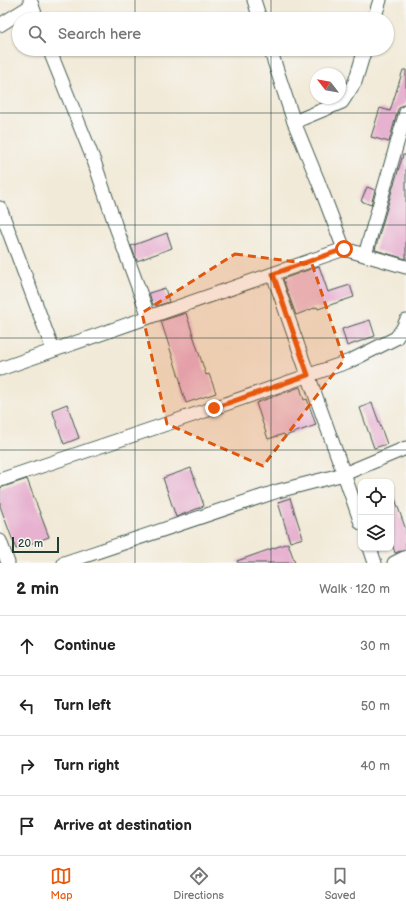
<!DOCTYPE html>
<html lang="en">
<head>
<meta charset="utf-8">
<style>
  :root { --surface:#fff; --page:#f6f6f6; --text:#222; --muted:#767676; --line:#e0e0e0; --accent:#ea580c }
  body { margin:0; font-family:"Balsamiq Sans",sans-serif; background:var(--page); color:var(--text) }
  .controls { position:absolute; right:12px; bottom:12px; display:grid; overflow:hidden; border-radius:8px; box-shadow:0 1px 3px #0004 }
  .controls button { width:36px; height:36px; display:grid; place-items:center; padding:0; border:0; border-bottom:1px solid var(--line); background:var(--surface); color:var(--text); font:20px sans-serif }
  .compass { position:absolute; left:310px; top:68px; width:36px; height:36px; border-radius:50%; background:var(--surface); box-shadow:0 1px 3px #0004; rotate:301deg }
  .scale { position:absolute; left:12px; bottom:10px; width:47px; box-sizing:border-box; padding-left:4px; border:2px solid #1f3d34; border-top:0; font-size:11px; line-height:14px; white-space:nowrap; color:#1f3d34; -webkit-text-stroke:3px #f6f6f2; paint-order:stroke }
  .stop { position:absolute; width:12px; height:12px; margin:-9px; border:3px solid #ea580c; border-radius:50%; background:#fff }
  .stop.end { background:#ea580c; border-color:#fff; box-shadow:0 1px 4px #0008 }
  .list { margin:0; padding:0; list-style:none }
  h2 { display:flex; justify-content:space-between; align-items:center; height:52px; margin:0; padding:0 16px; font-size:17px }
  h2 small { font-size:13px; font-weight:400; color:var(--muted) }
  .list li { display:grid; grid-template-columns:26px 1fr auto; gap:12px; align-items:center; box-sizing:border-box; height:60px; padding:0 16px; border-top:1px solid var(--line) }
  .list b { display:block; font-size:15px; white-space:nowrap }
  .list em { font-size:13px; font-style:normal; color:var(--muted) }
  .icon { flex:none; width:22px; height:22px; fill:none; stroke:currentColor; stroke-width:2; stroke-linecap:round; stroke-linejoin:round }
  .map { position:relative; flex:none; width:406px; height:563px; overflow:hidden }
  .search { position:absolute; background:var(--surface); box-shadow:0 1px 3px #0004; left:12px; right:12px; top:12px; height:44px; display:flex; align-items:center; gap:10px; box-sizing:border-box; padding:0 14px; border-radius:22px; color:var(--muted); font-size:15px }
  .sheet { height:292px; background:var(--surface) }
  nav { display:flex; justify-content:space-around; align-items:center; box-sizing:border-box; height:56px; border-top:1px solid var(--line); background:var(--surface); font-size:11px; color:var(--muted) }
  nav a { display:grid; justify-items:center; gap:2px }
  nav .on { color:var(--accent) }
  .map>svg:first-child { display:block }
  .building { fill:#e7b1d0 }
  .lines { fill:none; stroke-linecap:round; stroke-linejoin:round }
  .minor-casing { stroke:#3f574d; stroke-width:15 }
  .minor { stroke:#fff; stroke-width:13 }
  .route { stroke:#ea580c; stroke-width:5 }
  .marked { fill:#de580e; fill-opacity:0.2; stroke:#de580e; stroke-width:3; stroke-dasharray:8 5; stroke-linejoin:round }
  .grid { fill:none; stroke:#1f3d34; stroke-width:1; stroke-opacity:0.55 }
</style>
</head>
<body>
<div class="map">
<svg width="406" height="563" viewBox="0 0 406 563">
  <rect width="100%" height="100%" fill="#f6f6f2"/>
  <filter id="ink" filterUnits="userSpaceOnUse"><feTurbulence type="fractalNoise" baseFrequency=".025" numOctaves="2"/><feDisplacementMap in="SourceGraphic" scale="8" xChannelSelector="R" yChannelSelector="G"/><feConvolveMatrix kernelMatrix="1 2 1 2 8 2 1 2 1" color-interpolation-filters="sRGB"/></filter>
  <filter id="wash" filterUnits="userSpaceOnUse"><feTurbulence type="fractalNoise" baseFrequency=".012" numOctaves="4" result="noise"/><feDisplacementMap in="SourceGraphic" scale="16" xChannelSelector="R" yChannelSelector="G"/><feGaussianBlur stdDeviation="0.9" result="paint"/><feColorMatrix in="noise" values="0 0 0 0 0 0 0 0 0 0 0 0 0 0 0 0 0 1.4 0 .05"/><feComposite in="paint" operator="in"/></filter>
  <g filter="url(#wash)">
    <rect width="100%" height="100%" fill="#f2ead8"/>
    <g id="blocks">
      <g class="building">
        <polygon points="403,70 406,70 406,104 401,106 398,109 389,142 371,137 380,108 390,111"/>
        <polygon points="403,155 406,155 406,259 375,250 393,187"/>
        <polygon points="367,187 375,190 371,205 361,201"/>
        <polygon points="167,233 172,248 137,261 131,246"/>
        <polygon points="319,266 328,292 350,285 354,297 318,309 317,307 296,315 283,279"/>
        <polygon points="165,288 169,302 156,306 155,304 153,305 149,293"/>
        <polygon points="186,313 206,375 209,374 216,393 186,403 180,384 181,383 161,321"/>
        <polygon points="370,320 375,336 347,346 342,329"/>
        <polygon points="300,387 304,400 307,399 316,425 285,436 284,434 268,439 256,403"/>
        <polygon points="372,403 387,444 374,448 360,408"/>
        <polygon points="67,404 79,438 64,444 52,410"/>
        <polygon points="191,468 204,506 176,517 163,478"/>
        <polygon points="27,479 49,537 16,549 0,506 0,488"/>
        <polygon points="391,493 393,493 406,530 406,549 395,553 391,540"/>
        <polygon points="290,498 303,538 290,542 278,502"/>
        <polygon points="288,543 295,563 238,563 237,561"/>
      </g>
    </g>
  </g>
  <g filter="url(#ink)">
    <use href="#blocks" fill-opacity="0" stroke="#3f574d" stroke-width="1"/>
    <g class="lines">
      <g class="minor-casing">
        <g id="minor">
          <polyline points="30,0 37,19"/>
          <polyline points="254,0 260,19"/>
          <polyline points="374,19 380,0"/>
          <polyline points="0,25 32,5"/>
          <polyline points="49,49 94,161 116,227 149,317"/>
          <polyline points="270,49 294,122 318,181 344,249"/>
          <polyline points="294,122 342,102 355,82 365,49"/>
          <polyline points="0,208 53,350"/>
          <polyline points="365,255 406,112"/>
          <polyline points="273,274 308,375 344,474 406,448"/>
          <polyline points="0,369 344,249 406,267"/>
          <polyline points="0,480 214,408 350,361 396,338 403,328 406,321"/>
          <polyline points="0,541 8,563"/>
          <polyline points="370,548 375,563"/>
          <polyline points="64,563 278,491 344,474 361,523"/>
          <polyline points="394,563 406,557"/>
        </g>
      </g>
      <use href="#minor" class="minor"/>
    </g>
  </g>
  <g class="lines" filter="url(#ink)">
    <polyline class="route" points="214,408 308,375 273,274 344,249"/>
  </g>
  <path class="marked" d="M235,254L312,264L344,360L263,466L167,424L142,313Z"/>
  <path class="grid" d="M135,0V19M271,0V19M135,49V563M271,49V563M0,113H406M0,225H406M0,338H406M0,450H406"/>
</svg>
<div class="controls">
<button><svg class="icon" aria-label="locate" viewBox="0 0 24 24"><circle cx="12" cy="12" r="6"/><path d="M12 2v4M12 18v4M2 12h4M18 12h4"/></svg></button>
<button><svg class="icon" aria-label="layers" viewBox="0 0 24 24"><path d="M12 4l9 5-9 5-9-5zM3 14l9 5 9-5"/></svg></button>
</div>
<svg class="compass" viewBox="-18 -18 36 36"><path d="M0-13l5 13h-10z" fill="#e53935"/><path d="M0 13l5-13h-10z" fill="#767676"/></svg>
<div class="scale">20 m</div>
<div class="stop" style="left:344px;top:249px"></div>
<div class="stop end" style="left:214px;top:408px"></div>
<div class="search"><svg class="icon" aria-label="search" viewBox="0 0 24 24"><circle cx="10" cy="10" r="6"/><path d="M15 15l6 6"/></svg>Search here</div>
</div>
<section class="sheet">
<h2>2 min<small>Walk · 120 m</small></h2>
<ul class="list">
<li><svg class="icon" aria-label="ahead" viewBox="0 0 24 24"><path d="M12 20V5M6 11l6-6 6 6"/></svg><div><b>Continue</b></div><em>30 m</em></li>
<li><svg class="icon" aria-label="left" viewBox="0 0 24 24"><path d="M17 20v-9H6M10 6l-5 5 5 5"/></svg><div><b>Turn left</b></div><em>50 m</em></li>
<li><svg class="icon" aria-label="right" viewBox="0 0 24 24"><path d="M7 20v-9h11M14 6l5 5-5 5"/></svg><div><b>Turn right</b></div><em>40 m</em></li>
<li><svg class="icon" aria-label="arrive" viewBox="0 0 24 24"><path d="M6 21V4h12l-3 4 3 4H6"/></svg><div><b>Arrive at destination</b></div></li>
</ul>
</section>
<nav>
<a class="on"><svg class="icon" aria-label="map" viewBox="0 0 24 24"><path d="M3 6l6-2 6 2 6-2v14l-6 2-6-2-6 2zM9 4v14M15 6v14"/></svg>Map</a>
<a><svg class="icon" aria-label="directions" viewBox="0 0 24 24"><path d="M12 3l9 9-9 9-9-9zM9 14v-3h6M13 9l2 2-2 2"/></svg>Directions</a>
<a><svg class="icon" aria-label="saved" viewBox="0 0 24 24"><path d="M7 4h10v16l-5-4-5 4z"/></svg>Saved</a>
</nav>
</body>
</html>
